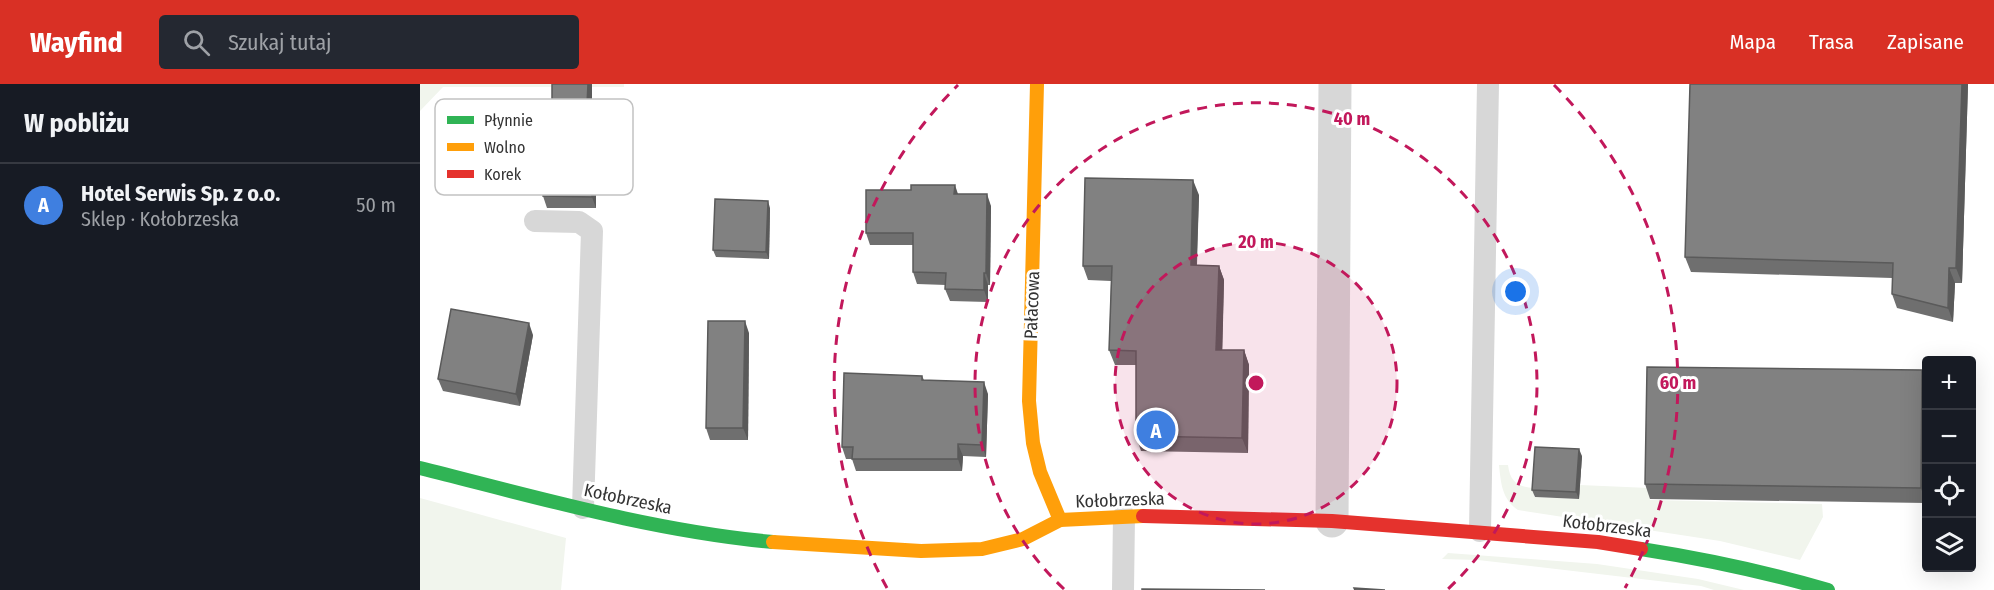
<!DOCTYPE html>
<html lang="pl">
<head>
<meta charset="utf-8">
<style>
  :root { --surface:#171b24; --page:#242831; --text:#f1f3f6; --muted:#9ea1a6; --line:#363941; --accent:#d93025 }
  body { margin:0; font-family:"Fira Sans Condensed",sans-serif; background:var(--page); color:var(--text) }
  .controls { position:absolute; right:18px; bottom:18px; display:grid; overflow:hidden; border-radius:6px; box-shadow:0 6px 24px #0002 }
  .controls button { width:54px; height:54px; display:grid; place-items:center; padding:0; border:0; border-bottom:2px solid var(--line); background:var(--surface); color:var(--text); font:30px sans-serif }
  .you { position:absolute; left:1096px; top:208px; width:21px; height:21px; margin:-15px; border:4px solid #fff; border-radius:50%; background:#1a73e8; box-shadow:0 0 0 9px #1a73e833 }
  .badge { display:grid; place-items:center; width:39px; height:39px; border-radius:50%; background:var(--accent); color:#fff; font-size:20px; font-weight:700 }
  .pin { position:absolute; translate:-50% -50%; border:3px solid #fff; box-shadow:0 2px 6px #0006 }
  .list { margin:0; padding:0; list-style:none }
  h2 { display:flex; justify-content:space-between; align-items:center; height:78px; margin:0; padding:0 24px; font-size:26px }
  h2 small { font-size:20px; font-weight:400; color:var(--muted) }
  .list li { display:grid; grid-template-columns:39px 1fr auto; gap:18px; align-items:center; box-sizing:border-box; height:84px; padding:0 24px; border-top:2px solid var(--line) }
  .list b { display:block; font-size:22px; white-space:nowrap }
  .list p { margin:0; font-size:20px; white-space:nowrap; color:var(--muted) }
  .list em { font-size:20px; font-style:normal; color:var(--muted) }
  .icon { flex:none; width:33px; height:33px; fill:none; stroke:currentColor; stroke-width:2; stroke-linecap:round; stroke-linejoin:round }
  .map { position:relative; flex:none; width:1574px; height:506px; overflow:hidden }
  header { display:flex; align-items:center; gap:36px; box-sizing:border-box; height:84px; padding:0 30px; background:var(--accent); color:#fff }
  header strong { font-size:28px }
  nav { display:flex; gap:33px; margin-inline-start:auto; font-size:21px }
  .search { width:420px; height:54px; background:var(--page); display:flex; align-items:center; gap:15px; box-sizing:border-box; padding:0 21px; border-radius:6px; color:var(--muted); font-size:22px }
  main { display:flex }
  aside { flex:1; background:var(--surface) }
  .map>svg:first-child { display:block }
  .green { fill:#f1f5ed }
  .lines { fill:none; stroke-linecap:round; stroke-linejoin:round }
  .lane { stroke:#d7d7d7; stroke-width:22 }
  .street { stroke:#d7d7d7; stroke-width:33 }
  .fast { stroke:#30b455; stroke-width:14 }
  .slow { stroke:#ff9f0a; stroke-width:14 }
  .jam { stroke:#e5322d; stroke-width:14 }
  .wall { fill:#6f6f6f }
  .shaded-wall { fill:#5a5a5a }
  .building { fill:#818181; stroke:#5a5a5a; stroke-width:1.5 }
  .ring { fill:none; stroke:#c2185b; stroke-width:3; stroke-dasharray:10 8 }
  .labels { text-anchor:middle; stroke-width:6; stroke-linejoin:round; paint-order:stroke }
  .street-label { font-size:18px; fill:#333; stroke:#fff }
  .key { fill:#fff; stroke:#c2c2c2; stroke-width:1.5 }
  .key-label { font-size:16px; fill:#333 }
  .centre { fill:#c2185b; stroke:#fff; stroke-width:3 }
  .ring-label { font-size:18px; text-anchor:middle; font-weight:bold; fill:#c2185b; stroke:#fff; stroke-width:6; stroke-linejoin:round; paint-order:stroke }
</style>
</head>
<body>
<header>
<strong>Wayfind</strong>
<div class="search"><svg class="icon" aria-label="search" viewBox="0 0 24 24"><circle cx="10" cy="10" r="6"/><path d="M15 15l6 6"/></svg>Szukaj tutaj</div>
<nav><a>Mapa</a><a>Trasa</a><a>Zapisane</a></nav>
</header>
<main>
<aside>
<h2>W pobliżu<small></small></h2>
<ul class="list">
<li><span class="badge" style="background:#3f7fe0">A</span><div><b>Hotel Serwis Sp. z o.o.</b><p>Sklep · Kołobrzeska</p></div><em>50 m</em></li>
</ul>
</aside>
<div class="map">
<svg width="1574" height="506" viewBox="0 0 1574 506">
  <rect width="100%" height="100%" fill="#fff"/>
  <g class="green">
    <polygon points="0,0 204,0 204,3 23,3 0,27"/>
    <path d="M1079,381H1088C1090,398 1098,403 1114,404V413L1159,415L1160,401L1229,404L1230,416L1402,420L1403,433L1380,476L1300,457L1098,426C1082,415 1081,400 1079,381Z"/>
    <polygon points="0,414 146,454 141,506 0,506"/>
    <polygon points="1028,469 1177,480 1278,495 1324,506 1294,506 1281,502 1058,476 1022,475"/>
  </g>
  <g class="lines">
    <g class="lane">
      <polyline points="115,137 159,138 172,147 163,424"/>
      <polyline points="1060,447 1068,0"/>
      <polyline points="703,506 704,432"/>
    </g>
    <polyline class="street" points="912,437 915,0"/>
    <g class="fast">
      <path d="M0,384C116,413 233,447 353,458"/>
      <path d="M1221,465C1285,475 1346,488 1408,506"/>
    </g>
    <g class="slow">
      <polyline points="617,0 609,317 613,359 620,388 640,436"/>
      <polyline points="353,458 501,467 562,465 603,455 640,436 723,432"/>
    </g>
    <polyline class="jam" points="723,432 912,437 1178,458 1221,465"/>
  </g>
  <g class="wall">
    <polygon points="132,0 172,0 172,20 176,31 176,124 127,124 123,112 123,106 80,106 76,95 132,19"/>
    <polygon points="1270,0 1548,0 1542,199 1535,199 1533,238 1477,224 1472,210 1472,194 1271,188 1265,173"/>
    <polygon points="538,110 571,122 570,201 568,201 568,218 530,217 525,205 526,201 497,200 493,188 493,161 450,161 446,149"/>
    <polygon points="779,111 777,181 799,182 804,196 802,266 824,266 829,281 828,369 721,367 716,352 716,281 695,281 689,266 691,197 668,196 663,182"/>
    <polygon points="350,124 349,175 296,173 293,166"/>
    <polygon points="329,249 328,356 290,356 286,344"/>
    <polygon points="113,251 100,322 23,307 18,295"/>
    <polygon points="1502,286 1506,419 1230,415 1225,400"/>
    <polygon points="502,292 504,296 568,310 566,373 543,372 542,387 436,387 432,375 426,375 422,363"/>
    <polygon points="1162,372 1159,415 1115,413 1112,406"/>
  </g>
  <g class="shaded-wall">
    <polygon points="168,0 172,0 172,20 176,31 176,124 172,113 167,20"/>
    <polygon points="1542,0 1548,0 1542,199 1536,184"/>
    <polygon points="773,96 779,111 776,196 771,181"/>
    <polygon points="535,101 539,113 534,110"/>
    <polygon points="567,110 571,122 570,201 566,189"/>
    <polygon points="348,117 350,124 349,175 346,168"/>
    <polygon points="799,182 804,196 802,281 796,266"/>
    <polygon points="1529,184 1535,199 1533,238 1528,224"/>
    <polygon points="564,189 568,201 568,218 564,206"/>
    <polygon points="325,237 329,249 328,356 323,344"/>
    <polygon points="109,239 113,251 100,322 96,310"/>
    <polygon points="824,266 829,281 828,369 822,354"/>
    <polygon points="1502,286 1506,298 1506,419 1501,404"/>
    <polygon points="564,298 568,310 566,373 562,361"/>
    <polygon points="538,360 543,372 542,387 538,375"/>
    <polygon points="1159,365 1162,372 1159,415 1156,408"/>
  </g>
  <g class="building">
    <polygon points="132,0 168,0 167,20 172,20 172,113 123,112 124,95 76,95 75,19 132,19"/>
    <polygon points="1270,0 1542,0 1536,184 1529,184 1528,224 1472,210 1473,179 1265,173"/>
    <polygon points="665,94 773,96 771,181 799,182 796,266 824,266 822,354 716,352 716,267 689,266 692,182 663,182"/>
    <polygon points="491,101 535,101 534,110 567,110 566,189 564,189 564,206 525,205 526,189 493,188 493,149 446,149 446,106 491,106"/>
    <polygon points="295,115 348,117 346,168 293,166"/>
    <polygon points="31,225 109,239 96,310 18,295"/>
    <polygon points="288,237 325,237 323,344 286,344"/>
    <polygon points="1227,283 1502,286 1501,404 1225,400"/>
    <polygon points="424,289 502,292 502,296 564,298 562,361 538,360 538,375 432,375 433,363 422,363"/>
    <polygon points="1115,363 1159,365 1156,408 1112,406"/>
    <polygon points="934,504 965,506 935,506"/>
    <polygon points="722,505 845,506 722,506"/>
  </g>
  <circle cx="836" cy="299" r="141" fill="#c2185b" fill-opacity=".12"/>
  <g class="ring">
    <circle cx="836" cy="299" r="141"/>
    <path d="M644 505A281 281 0 1 1 1028 505"/>
    <path d="M467 504A422 422 0 0 1 538 1M1134 1A422 422 0 0 1 1205 504"/>
  </g>
  <g class="labels">
    <g class="street-label">
      <text transform="translate(612 221) rotate(-88)" y="6">Pałacowa</text>
      <text transform="translate(208 415) rotate(12)" y="6">Kołobrzeska</text>
      <text transform="translate(700 416) rotate(-2)" y="6">Kołobrzeska</text>
      <text transform="translate(1187 442) rotate(7)" y="6">Kołobrzeska</text>
    </g>
  </g>
  <rect x="15" y="15" width="198" height="96" rx="9" class="key"/>
  <rect x="27" y="32" width="27" height="8" fill="#30b455"/>
  <rect x="27" y="59" width="27" height="8" fill="#ff9f0a"/>
  <rect x="27" y="86" width="27" height="8" fill="#e5322d"/>
  <g class="key-label">
    <text x="64" y="42">Płynnie</text>
    <text x="64" y="69">Wolno</text>
    <text x="64" y="96">Korek</text>
  </g>
  <circle cx="836" cy="299" r="9" class="centre"/>
  <g class="ring-label">
    <text x="932" y="41">40 m</text>
    <text x="836" y="164">20 m</text>
    <text x="1258" y="305">60 m</text>
  </g>
</svg>
<div class="controls">
<button>+</button>
<button>−</button>
<button><svg class="icon" aria-label="locate" viewBox="0 0 24 24"><circle cx="12" cy="12" r="6"/><path d="M12 2v4M12 18v4M2 12h4M18 12h4"/></svg></button>
<button><svg class="icon" aria-label="layers" viewBox="0 0 24 24"><path d="M12 4l9 5-9 5-9-5zM3 14l9 5 9-5"/></svg></button>
</div>
<div class="you"></div>
<div class="pin badge" style="left:736px;top:346px;background:#3f7fe0">A</div>
</div>
</main>
</body>
</html>
